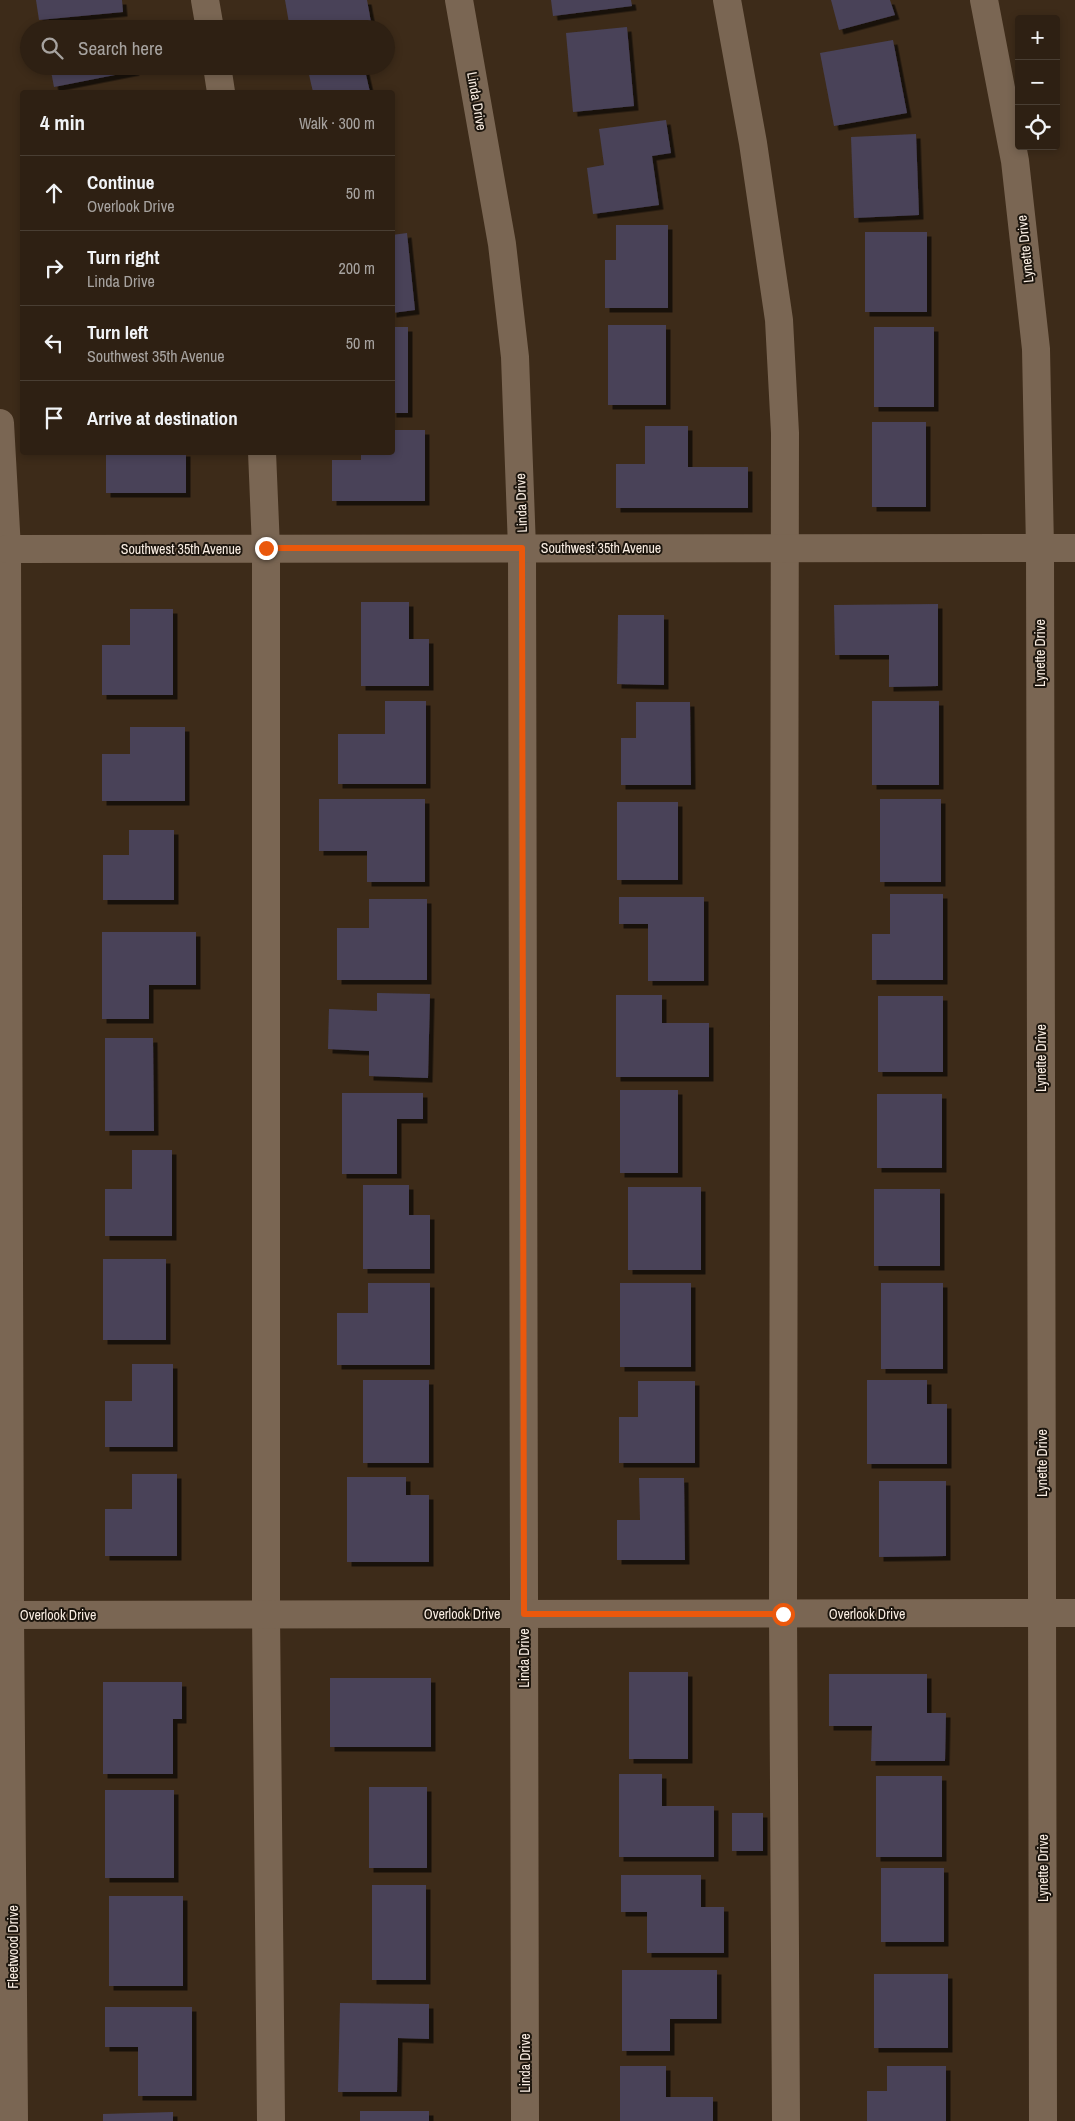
<!DOCTYPE html>
<html lang="en">
<head>
<meta charset="utf-8">
<style>
  :root { --surface:#2e2013; --page:#36281c; --text:#f1f3f6; --muted:#a7a3a0; --line:#493e33 }
  body { margin:0; font-family:"Archivo Narrow",sans-serif; background:var(--page); color:var(--text) }
  .controls { position:absolute; right:15px; top:15px; display:grid; overflow:hidden; border-radius:5px; box-shadow:0 2px 8px #0003 }
  .controls button { width:45px; height:45px; display:grid; place-items:center; padding:0; border:0; border-bottom:1px solid var(--line); background:var(--surface); color:var(--text); font:25px sans-serif }
  .stop { position:absolute; width:15px; height:15px; margin:-11px; border:4px solid #ea580c; border-radius:50%; background:#fff }
  .stop.end { background:#ea580c; border-color:#fff; box-shadow:0 1px 5px #0008 }
  .list { margin:0; padding:0; list-style:none }
  h2 { display:flex; justify-content:space-between; align-items:center; height:65px; margin:0; padding:0 20px; font-size:21px }
  h2 small { font-size:16px; font-weight:400; color:var(--muted) }
  .list li { display:grid; grid-template-columns:32px 1fr auto; gap:15px; align-items:center; box-sizing:border-box; height:75px; padding:0 20px; border-top:1px solid var(--line) }
  .list b { display:block; font-size:19px; white-space:nowrap }
  .list p { margin:0; font-size:16px; white-space:nowrap; color:var(--muted) }
  .list em { font-size:16px; font-style:normal; color:var(--muted) }
  .icon { flex:none; width:28px; height:28px; fill:none; stroke:currentColor; stroke-width:2; stroke-linecap:round; stroke-linejoin:round }
  .map { position:relative; flex:none; width:1075px; height:2121px; overflow:hidden }
  .search { position:absolute; background:var(--surface); box-shadow:0 2px 8px #0003; left:20px; top:20px; width:375px; height:55px; display:flex; align-items:center; gap:12px; box-sizing:border-box; padding:0 18px; border-radius:28px; color:var(--muted); font-size:19px }
  .panel { position:absolute; background:var(--surface); box-shadow:0 2px 8px #0003; left:20px; top:90px; width:375px; height:365px; border-radius:5px }
  .map>svg:first-child { display:block }
  .building { fill:#484259; filter:url(#shadow) }
  .lines { fill:none; stroke-linecap:round; stroke-linejoin:round }
  .minor { stroke:#7a6653; stroke-width:28 }
  .route { stroke:#ea580c; stroke-width:6 }
  .labels { text-anchor:middle; stroke-width:4; stroke-linejoin:round; paint-order:stroke }
  .street-label { font-size:14px; fill:#faeee3; stroke:#1d160e }
</style>
</head>
<body>
<div class="map">
<svg width="1075" height="2121" viewBox="0 0 1075 2121">
  <defs>
    <filter id="shadow"><feDropShadow dx="4.5" dy="4.5" stdDeviation="0" flood-color="#0009"/></filter>
  </defs>
  <rect width="100%" height="100%" fill="#3d2b19"/>
  <g class="building">
    <polygon points="36,0 122,0 123,12 39,20"/>
    <polygon points="285,0 367,0 371,22 328,29 290,29"/>
    <polygon points="551,0 631,0 632,6 553,16"/>
    <polygon points="831,0 890,0 895,15 839,30"/>
    <polygon points="126,23 127,29 99,29 99,28"/>
    <polygon points="627,27 634,106 573,112 566,33"/>
    <polygon points="893,40 907,113 834,126 820,53"/>
    <polygon points="50,66 134,66 135,71 54,87"/>
    <polygon points="307,66 364,66 370,92 313,92"/>
    <polygon points="666,120 671,153 652,156 659,205 593,214 587,168 604,165 599,129"/>
    <polygon points="916,134 919,215 854,218 851,137"/>
    <polygon points="616,225 668,225 668,308 605,308 605,260 616,260"/>
    <rect x="865" y="232" width="62" height="80"/>
    <polygon points="407,233 415,310 392,313 392,235"/>
    <rect x="608" y="325" width="58" height="80"/>
    <rect x="392" y="327" width="16" height="86"/>
    <rect x="874" y="327" width="60" height="80"/>
    <rect x="872" y="422" width="54" height="85"/>
    <polygon points="645,426 688,426 688,467 748,467 748,508 616,508 616,464 645,464"/>
    <polygon points="392,430 425,430 425,501 332,501 332,460 361,460 361,452 392,452"/>
    <rect x="106" y="452" width="80" height="41"/>
    <polygon points="361,602 409,602 409,639 429,639 429,686 361,686"/>
    <polygon points="938,604 938,686 889,687 889,655 835,655 834,605"/>
    <polygon points="130,609 173,609 173,695 102,695 102,645 130,645"/>
    <polygon points="618,615 664,615 664,685 617,684"/>
    <polygon points="385,701 426,701 426,784 338,784 338,734 385,734"/>
    <rect x="872" y="701" width="67" height="84"/>
    <polygon points="636,702 690,702 691,785 621,785 621,738 636,738"/>
    <polygon points="130,727 185,727 185,801 102,801 102,754 130,754"/>
    <polygon points="319,799 425,799 425,882 367,882 367,851 319,851"/>
    <rect x="880" y="799" width="61" height="83"/>
    <rect x="617" y="802" width="61" height="78"/>
    <polygon points="129,830 174,830 174,900 103,900 103,855 129,855"/>
    <polygon points="890,894 943,894 943,980 872,980 872,934 890,934"/>
    <polygon points="619,897 704,897 704,981 648,981 648,924 619,924"/>
    <polygon points="369,899 427,899 427,980 337,980 337,928 369,928"/>
    <polygon points="102,932 196,932 196,985 149,985 149,1019 102,1019"/>
    <polygon points="377,993 430,994 428,1078 369,1076 369,1051 328,1049 329,1009 377,1011"/>
    <polygon points="616,995 662,995 662,1023 709,1023 709,1077 616,1077"/>
    <rect x="878" y="996" width="65" height="76"/>
    <polygon points="105,1038 153,1038 154,1131 105,1131"/>
    <rect x="620" y="1090" width="58" height="83"/>
    <polygon points="342,1093 423,1093 423,1119 397,1119 397,1174 342,1174"/>
    <rect x="877" y="1094" width="65" height="74"/>
    <polygon points="132,1150 172,1150 172,1236 105,1236 105,1189 132,1189"/>
    <polygon points="363,1185 409,1185 409,1215 430,1215 430,1269 363,1269"/>
    <rect x="628" y="1187" width="73" height="83"/>
    <rect x="874" y="1189" width="66" height="77"/>
    <rect x="103" y="1259" width="63" height="81"/>
    <polygon points="368,1283 430,1283 430,1365 337,1365 337,1313 368,1313"/>
    <rect x="620" y="1283" width="71" height="84"/>
    <rect x="881" y="1283" width="62" height="86"/>
    <polygon points="132,1364 173,1364 173,1447 105,1447 105,1401 132,1401"/>
    <rect x="363" y="1380" width="66" height="83"/>
    <polygon points="867,1380 927,1380 927,1404 947,1404 947,1464 867,1464"/>
    <polygon points="638,1381 695,1381 695,1463 619,1463 619,1417 638,1417"/>
    <polygon points="132,1474 177,1474 177,1556 105,1556 105,1509 132,1509"/>
    <polygon points="347,1477 406,1477 406,1495 429,1495 429,1562 347,1562"/>
    <polygon points="639,1478 684,1478 685,1560 617,1560 617,1520 640,1520"/>
    <polygon points="879,1481 946,1481 946,1556 879,1557"/>
    <rect x="629" y="1672" width="59" height="87"/>
    <polygon points="829,1674 927,1674 927,1713 946,1713 945,1761 871,1761 872,1726 829,1726"/>
    <rect x="330" y="1678" width="101" height="69"/>
    <polygon points="103,1682 182,1682 182,1719 173,1719 173,1774 103,1774"/>
    <polygon points="619,1774 662,1774 662,1806 714,1806 714,1857 619,1857"/>
    <rect x="876" y="1776" width="66" height="81"/>
    <rect x="369" y="1787" width="58" height="81"/>
    <rect x="105" y="1790" width="69" height="88"/>
    <rect x="732" y="1813" width="31" height="38"/>
    <rect x="881" y="1868" width="63" height="74"/>
    <polygon points="621,1875 701,1875 701,1907 724,1907 724,1953 647,1953 647,1912 621,1912"/>
    <rect x="372" y="1885" width="54" height="95"/>
    <rect x="109" y="1896" width="74" height="90"/>
    <polygon points="622,1970 717,1970 717,2019 670,2019 670,2051 622,2051"/>
    <rect x="874" y="1974" width="74" height="74"/>
    <polygon points="340,2003 429,2004 429,2039 398,2038 397,2092 338,2092"/>
    <polygon points="105,2007 192,2007 192,2096 138,2096 138,2047 105,2047"/>
    <polygon points="620,2066 666,2066 666,2097 713,2097 713,2121 620,2121"/>
    <polygon points="887,2066 946,2066 946,2121 867,2121 867,2091 887,2091"/>
    <rect x="360" y="2111" width="69" height="10"/>
    <polygon points="173,2112 173,2121 103,2121 103,2114"/>
  </g>
  <g class="lines">
    <g class="minor">
      <polyline points="205,0 210,29"/>
      <polyline points="459,0 502,244 515,357 522,548 525,2121"/>
      <polyline points="727,0 753,143 779,320 785,433 783,1614 786,2121"/>
      <polyline points="984,0 1015,161 1036,349 1040,548 1043,2121"/>
      <polyline points="217,66 221,92"/>
      <polyline points="0,423 7,549 10,1615 14,2121"/>
      <polyline points="262,452 266,548 266,1615 271,2121"/>
      <polyline points="7,549 1075,548"/>
      <polyline points="0,1615 1075,1613"/>
    </g>
  </g>
  <g class="lines">
    <polyline class="route" points="266,548 522,548 524,1614 783,1614"/>
  </g>
  <g class="labels">
    <g class="street-label">
      <text transform="translate(477 101) rotate(80)" y="5">Linda Drive</text>
      <text transform="translate(1025 249) rotate(-96)" y="5">Lynette Drive</text>
      <text transform="translate(521 503) rotate(-92)" y="5">Linda Drive</text>
      <text x="601" y="553">Southwest 35th Avenue</text>
      <text x="181" y="554">Southwest 35th Avenue</text>
      <text transform="translate(1040 653) rotate(-90)" y="5">Lynette Drive</text>
      <text transform="translate(1041 1058) rotate(-90)" y="5">Lynette Drive</text>
      <text transform="translate(1042 1463) rotate(-90)" y="5">Lynette Drive</text>
      <text x="462" y="1619">Overlook Drive</text>
      <text x="867" y="1619">Overlook Drive</text>
      <text x="58" y="1620">Overlook Drive</text>
      <text transform="translate(524 1658) rotate(-90)" y="5">Linda Drive</text>
      <text transform="translate(1043 1868) rotate(-90)" y="5">Lynette Drive</text>
      <text transform="translate(13 1947) rotate(-90)" y="5">Fleetwood Drive</text>
      <text transform="translate(525 2063) rotate(-90)" y="5">Linda Drive</text>
    </g>
  </g>
</svg>
<div class="controls">
<button>+</button>
<button>−</button>
<button><svg class="icon" aria-label="locate" viewBox="0 0 24 24"><circle cx="12" cy="12" r="6"/><path d="M12 2v4M12 18v4M2 12h4M18 12h4"/></svg></button>
</div>
<div class="stop" style="left:783px;top:1614px"></div>
<div class="stop end" style="left:266px;top:548px"></div>
<div class="search"><svg class="icon" aria-label="search" viewBox="0 0 24 24"><circle cx="10" cy="10" r="6"/><path d="M15 15l6 6"/></svg>Search here</div>
<section class="panel">
<h2>4 min<small>Walk · 300 m</small></h2>
<ul class="list">
<li><svg class="icon" aria-label="ahead" viewBox="0 0 24 24"><path d="M12 20V5M6 11l6-6 6 6"/></svg><div><b>Continue</b><p>Overlook Drive</p></div><em>50 m</em></li>
<li><svg class="icon" aria-label="right" viewBox="0 0 24 24"><path d="M7 20v-9h11M14 6l5 5-5 5"/></svg><div><b>Turn right</b><p>Linda Drive</p></div><em>200 m</em></li>
<li><svg class="icon" aria-label="left" viewBox="0 0 24 24"><path d="M17 20v-9H6M10 6l-5 5 5 5"/></svg><div><b>Turn left</b><p>Southwest 35th Avenue</p></div><em>50 m</em></li>
<li><svg class="icon" aria-label="arrive" viewBox="0 0 24 24"><path d="M6 21V4h12l-3 4 3 4H6"/></svg><div><b>Arrive at destination</b></div></li>
</ul>
</section>
</div>
</body>
</html>
